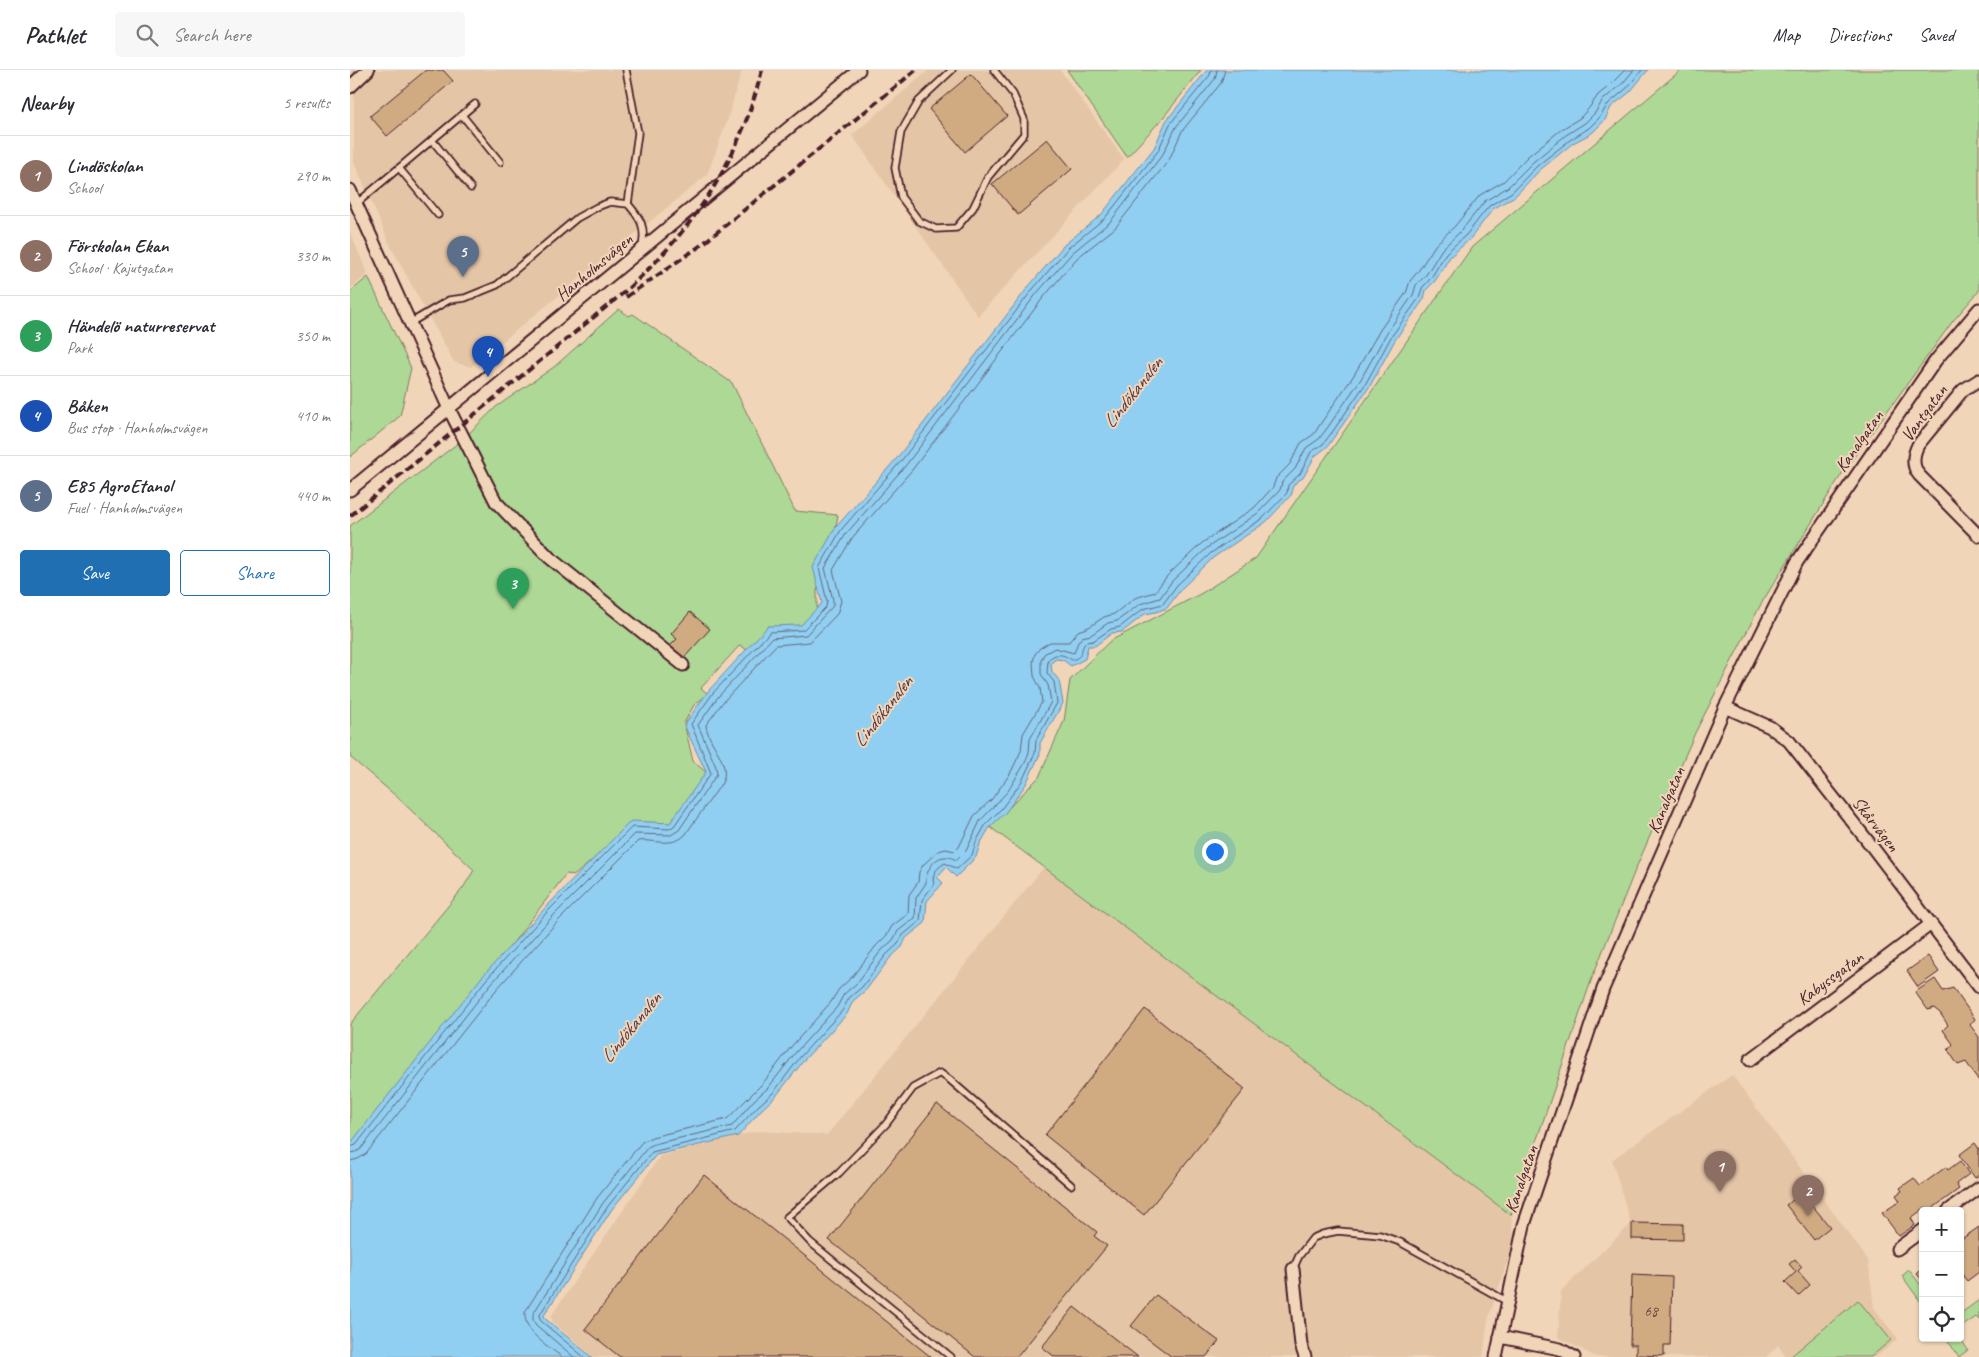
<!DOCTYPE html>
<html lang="en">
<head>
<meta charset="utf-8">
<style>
  :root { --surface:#fff; --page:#f7f7f7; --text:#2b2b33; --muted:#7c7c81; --line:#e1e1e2; --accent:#1f6fb2 }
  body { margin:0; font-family:Caveat,sans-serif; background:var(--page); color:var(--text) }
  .controls { position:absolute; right:15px; bottom:15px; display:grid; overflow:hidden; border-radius:5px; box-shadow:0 1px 4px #0004 }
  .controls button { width:45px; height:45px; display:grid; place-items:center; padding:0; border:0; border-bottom:1px solid var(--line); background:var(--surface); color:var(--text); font:25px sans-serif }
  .you { position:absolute; left:864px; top:781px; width:18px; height:18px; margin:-12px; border:4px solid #fff; border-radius:50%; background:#1a73e8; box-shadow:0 0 0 8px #1a73e833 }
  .badge { display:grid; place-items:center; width:32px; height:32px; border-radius:50%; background:var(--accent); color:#fff; font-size:16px; font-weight:700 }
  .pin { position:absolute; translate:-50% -41px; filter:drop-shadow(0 1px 2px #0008) }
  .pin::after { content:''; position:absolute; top:26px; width:18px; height:15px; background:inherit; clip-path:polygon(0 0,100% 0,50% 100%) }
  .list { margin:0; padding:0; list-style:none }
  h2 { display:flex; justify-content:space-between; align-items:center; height:65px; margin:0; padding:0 20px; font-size:21px }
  h2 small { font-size:16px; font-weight:400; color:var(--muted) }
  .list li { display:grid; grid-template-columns:32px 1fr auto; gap:15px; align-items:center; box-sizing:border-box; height:80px; padding:0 20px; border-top:1px solid var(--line) }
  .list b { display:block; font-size:19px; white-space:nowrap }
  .list p { margin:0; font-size:16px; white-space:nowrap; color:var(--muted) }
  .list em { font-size:16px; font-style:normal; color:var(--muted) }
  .actions { display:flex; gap:10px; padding:15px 20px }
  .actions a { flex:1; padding:11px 0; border:1px solid var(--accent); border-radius:5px; text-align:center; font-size:18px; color:var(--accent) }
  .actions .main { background:var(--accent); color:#fff }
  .icon { flex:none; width:28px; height:28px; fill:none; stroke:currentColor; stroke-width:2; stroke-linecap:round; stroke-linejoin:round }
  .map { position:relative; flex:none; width:1629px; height:1287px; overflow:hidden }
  header { display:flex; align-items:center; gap:30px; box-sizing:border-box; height:70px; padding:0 25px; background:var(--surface); border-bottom:1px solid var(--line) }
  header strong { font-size:24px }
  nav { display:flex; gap:28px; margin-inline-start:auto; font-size:18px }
  .search { width:350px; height:45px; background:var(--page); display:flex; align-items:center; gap:12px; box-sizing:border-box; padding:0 18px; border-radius:5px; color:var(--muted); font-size:19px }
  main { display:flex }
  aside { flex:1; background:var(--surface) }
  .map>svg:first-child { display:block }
  .built { fill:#e4c5a6 }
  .green { fill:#add896; stroke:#7c7c60 }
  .water { fill:#90cff1; stroke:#7489a2 }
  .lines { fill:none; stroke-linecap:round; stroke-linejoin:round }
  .shore { stroke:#66657a; stroke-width:1 }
  .building { fill:#d0ab82; stroke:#4a1f2b }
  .service-casing { stroke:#4a1f2b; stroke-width:9 }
  .minor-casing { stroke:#4a1f2b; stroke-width:15 }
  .service { stroke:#f1d5b8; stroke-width:5.5 }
  .minor { stroke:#f1d5b8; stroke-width:11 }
  .rail { stroke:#4a1f2b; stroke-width:4; stroke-dasharray:8 4; stroke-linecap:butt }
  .labels { text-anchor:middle; stroke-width:4; stroke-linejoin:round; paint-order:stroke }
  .number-label { font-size:15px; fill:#6c4241 }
  .street-label { font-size:18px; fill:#4a1f2b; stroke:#f1d5b8 }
  .water-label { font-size:19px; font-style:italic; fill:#543949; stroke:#f1d5b8 }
</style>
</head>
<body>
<header>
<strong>Pathlet</strong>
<div class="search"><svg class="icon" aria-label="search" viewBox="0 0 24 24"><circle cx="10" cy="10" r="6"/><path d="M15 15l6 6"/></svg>Search here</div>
<nav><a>Map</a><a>Directions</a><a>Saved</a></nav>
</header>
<main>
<aside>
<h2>Nearby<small>5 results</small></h2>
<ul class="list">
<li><span class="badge" style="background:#8d6e63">1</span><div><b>Lindöskolan</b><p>School</p></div><em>290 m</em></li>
<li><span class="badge" style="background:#8d6e63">2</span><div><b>Förskolan Ekan</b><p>School · Kajutgatan</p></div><em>330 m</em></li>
<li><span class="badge" style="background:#2e9e5b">3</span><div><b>Händelö naturreservat</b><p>Park</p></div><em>350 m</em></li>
<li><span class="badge" style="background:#1a4fb4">4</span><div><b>Båken</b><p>Bus stop · Hanholmsvägen</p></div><em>410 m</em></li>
<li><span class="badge" style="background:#5c6f8a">5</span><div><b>E85 AgroEtanol</b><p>Fuel · Hanholmsvägen</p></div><em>440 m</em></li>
</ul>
<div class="actions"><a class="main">Save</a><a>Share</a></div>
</aside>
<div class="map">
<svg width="1629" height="1287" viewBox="0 0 1629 1287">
  <rect width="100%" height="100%" fill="#f1d5b8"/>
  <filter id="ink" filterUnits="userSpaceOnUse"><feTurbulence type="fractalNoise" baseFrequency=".02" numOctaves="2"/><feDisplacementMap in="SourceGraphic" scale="10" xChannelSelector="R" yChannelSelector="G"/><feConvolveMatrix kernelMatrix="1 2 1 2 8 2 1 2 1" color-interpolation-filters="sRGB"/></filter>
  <g filter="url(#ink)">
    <g class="built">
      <polygon points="2,0 392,0 377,51 357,105 121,297 104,292 42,179 4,92 4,25"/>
      <polygon points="579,0 710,0 774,89 628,246 502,65"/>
      <polygon points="0,162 18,204 0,219"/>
      <polygon points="694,797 1161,1145 1164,1171 1138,1250 1133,1287 244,1287 203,1253 201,1246 310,1086 408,1061 477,1065"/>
      <polygon points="1382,1005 1518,1190 1524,1238 1548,1269 1526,1287 1437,1287 1428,1275 1416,1287 1246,1287 1208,1267 1211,1221 1281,1154 1262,1090"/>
    </g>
    <g class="green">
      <polygon points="717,0 851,0 812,49 777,87"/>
      <polygon points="1331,0 1629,0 1629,221 1603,251 1493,402 1411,534 1345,663 1286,798 1242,908 1161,1145 640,757 689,707 714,651 720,610 760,571 852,523 906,488 1122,177"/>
      <polygon points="18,207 61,298 50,346 0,387 0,222"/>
      <polygon points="269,239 279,246 283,244 382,313 445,441 488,445 483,472 467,521 467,550 397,580 390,575 351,618 358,624 344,635 334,653 343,691 359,705 316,759 281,757 225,805 216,804 0,1085 0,954 113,818 124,800 46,726 0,687 0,456 112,370 146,337 204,297"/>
      <polygon points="1559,1200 1573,1218 1573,1235 1552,1206"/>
      <polygon points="1508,1230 1541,1270 1521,1287 1440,1287"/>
      <polygon points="1629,1230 1629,1250 1626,1247 1610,1258 1610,1244"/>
      <polygon points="1596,1268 1610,1268 1618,1280 1609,1287"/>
    </g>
    <polygon class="water" points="857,0 1298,0 1280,22 1261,37 1255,50 1242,63 1223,73 1190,100 1165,126 1143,139 1120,169 1100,187 1085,211 1076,220 1074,229 1045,270 1020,316 977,377 965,386 953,408 947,411 942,418 942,424 916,452 864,487 831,519 817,538 806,542 795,544 772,562 762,563 745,576 738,576 735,589 721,596 713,590 706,589 701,593 702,602 709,610 713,633 690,673 690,684 676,714 656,742 640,757 630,774 626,787 606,807 596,797 587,807 593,813 577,831 575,853 556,868 552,877 540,888 516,920 503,931 497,944 455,989 426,1026 412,1039 388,1066 306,1085 262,1139 193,1247 242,1287 0,1287 0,1074 131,908 195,838 281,751 320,753 356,702 334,655 359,620 418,556 451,555 472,533 463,497 486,457 547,388 679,216 714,175 751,145 804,78 816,51"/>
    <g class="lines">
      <g class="shore">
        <polyline points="0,1077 6,1075 135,911 198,841 282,757 319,759 324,756 361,703 341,654 363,623 420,562 453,560 476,537 477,531 469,498 491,460 551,391 683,219 718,178 755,148 808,81 820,54 860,5 861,0"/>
        <polyline points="0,1083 6,1082 11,1079 140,915 203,846 285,764 321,765 329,760 367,704 366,697 348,655 368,627 422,568 456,565 483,536 483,530 475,498 496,464 556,395 687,223 722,183 760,152 813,84 826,57 865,9 867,0"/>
        <path d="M0,1091L8,1089L16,1084L146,920L208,851L288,771C304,769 322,778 335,765L372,713C382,692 358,675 356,655L373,632L426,575L460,572L487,544L491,531L483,500L502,468L562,400L693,228L727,188L765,158L819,90L832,61L871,13L875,0"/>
        <path d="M212,1287C198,1276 173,1262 175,1242L247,1128L292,1072L302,1067L377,1049L413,1013L441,977L481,932L489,919L502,907L526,876L537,865L542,856L558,844L559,825L568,812L569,802L573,795L588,781L596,779L605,781L609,777L624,746L642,729L660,704L671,681L673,664L692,632L690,618L684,606L683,592L685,584L690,578L700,572H719L728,561L739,557L754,547L764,544L785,528L805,522L817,506L852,473L904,438L923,417L926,408L940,394L951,373L964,364L971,353L1004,305L1030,260L1056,223L1060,211L1069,200L1086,174L1105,156L1130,125L1154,111L1178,86L1212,59L1230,48L1239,38L1248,25L1258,17L1275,0"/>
        <path d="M224,1287L186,1255L183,1250V1244L253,1133L298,1077L304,1074L382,1056L403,1031L418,1018L446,982L487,937L494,924L507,913L531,881L543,870L548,861L565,848L566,828L576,813C575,803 583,787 595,787C599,786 603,789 607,790L616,781L630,751L658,721L675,693L679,682L680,669L701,632L698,615L691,604V590L694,584L705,578L724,583L728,572L732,567L741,565L758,553L767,551L790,534L810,528L822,511L857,478L908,443L930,420L932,412L945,399L956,378L969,369L978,357L1011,309L1036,264L1063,225L1066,215L1076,205L1092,179L1111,161L1135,131L1158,117L1183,92L1216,65L1235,53L1245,43L1253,30L1272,14L1284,0"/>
        <path d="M234,1287L191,1251L189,1246L258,1136L302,1082L385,1061L408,1036L423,1023L451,986L492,941L499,928L512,917L536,885L548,874L553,865L570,851L572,830L584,814C581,805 586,798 595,793L607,799L622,785L626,772L636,754L652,738L672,711L685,683L686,670L707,633L704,612L697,603L698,590C706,582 713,584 722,590C735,586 729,580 736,572L743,571L761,559L770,557L793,539L813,534L827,515L861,483L913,448L937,423L938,415L950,404L961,382L973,374L983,361L1016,313L1041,267L1069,228L1072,218L1081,208L1096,183L1116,165L1139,136L1162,122L1187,96L1220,70L1239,58L1250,47L1258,34L1277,18L1292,0"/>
      </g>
    </g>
    <g class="building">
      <polygon points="76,0 93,0 103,11 37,66 20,46"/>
      <polygon points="621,4 657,46 615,82 579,39"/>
      <polygon points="697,69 722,99 668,145 642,114"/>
      <polygon points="340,542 360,559 334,588 320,576 327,569 321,564"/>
      <polygon points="1578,886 1589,902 1568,917 1557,901"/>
      <polygon points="1585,909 1593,921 1603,918 1625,949 1620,955 1629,967 1629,1011 1616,992 1608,995 1598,980 1603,974 1593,960 1598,955 1590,943 1584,938 1578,940 1565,922"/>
      <polygon points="795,939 895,1019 794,1145 695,1065"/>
      <polygon points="587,1034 747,1162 744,1166 757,1176 667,1287 625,1287 479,1170"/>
      <polygon points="1625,1073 1629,1079 1629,1105 1625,1108 1609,1085"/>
      <polygon points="1610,1091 1619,1104 1606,1114 1609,1119 1579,1141 1576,1137 1561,1148 1565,1155 1549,1166 1532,1143 1550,1131 1546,1125 1552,1121 1550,1118 1564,1108 1570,1116 1596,1097 1598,1100"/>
      <polygon points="354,1105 581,1287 270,1287 235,1259"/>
      <polygon points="1452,1123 1480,1157 1464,1170 1436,1135"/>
      <polygon points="1282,1153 1333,1154 1333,1170 1282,1169"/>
      <polygon points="1629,1157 1629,1202 1617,1211 1610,1202 1610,1170"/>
      <polygon points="1445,1189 1452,1197 1448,1201 1460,1215 1448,1226 1435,1212 1446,1202 1439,1194"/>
      <polygon points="1573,1198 1573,1211 1567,1204"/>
      <polygon points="1282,1205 1322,1207 1320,1275 1314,1275 1314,1286 1286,1285 1286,1275 1280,1275"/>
      <polygon points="806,1225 869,1271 856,1287 822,1287 781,1256"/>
      <polygon points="724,1237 788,1287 705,1287 692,1277"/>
    </g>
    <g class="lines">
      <g class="service-casing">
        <g id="service">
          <polyline points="276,0 288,63 278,134"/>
          <polyline points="602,0 569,31 551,62 545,98 551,127 569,151 586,159 606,158 623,138 638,107 674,64 674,49 663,24 644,0"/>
          <polyline points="112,45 150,92"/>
          <polyline points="82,70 121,118"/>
          <polyline points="49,98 88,145"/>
          <polyline points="6,134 125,34"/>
          <path d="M60,253L99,230L115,228L147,215L227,148L247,137L260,132L278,134C291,149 296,157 292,177"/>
          <polyline points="943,1199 949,1186 963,1168 973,1164 988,1161 1030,1165 1050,1172 1158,1232"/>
          <polyline points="601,1287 460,1172 437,1147 489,1103 536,1054 563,1018 590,1003 600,1010 721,1115"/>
        </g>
      </g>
      <g class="minor-casing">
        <g id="minor">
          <polyline points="0,17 18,0"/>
          <polyline points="0,120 99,339 146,432 200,488 333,595"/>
          <path d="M1629,310L1613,320L1568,375C1563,385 1562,396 1569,405L1629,466"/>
          <polyline points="0,420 509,0"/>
          <polyline points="1375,637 1420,657 1439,671 1520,774 1629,917"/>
          <polyline points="1400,990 1581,854"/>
          <polyline points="1598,1141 1629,1118"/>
          <polyline points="1547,1179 1573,1160"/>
          <polyline points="943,1199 951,1275 955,1287"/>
          <polyline points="1150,1267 1210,1279 1224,1287"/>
          <polyline points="1146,1287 1174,1155 1253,919 1375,637 1447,492 1586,290 1629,239"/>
        </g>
      </g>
      <use href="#service" class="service"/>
      <use href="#minor" class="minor"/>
      <g class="rail">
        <polyline points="276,227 350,176 566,0"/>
        <path d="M0,446L272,224C343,161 389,92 412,0"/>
      </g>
    </g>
  </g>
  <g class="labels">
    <g class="number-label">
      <text x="1301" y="1246">68</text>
    </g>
    <g class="street-label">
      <text transform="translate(244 197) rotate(-40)" y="6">Hanholmsvägen</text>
      <text transform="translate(1574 343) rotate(-54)" y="6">Vantgatan</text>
      <text transform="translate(1509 371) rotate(-55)" y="6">Kanalgatan</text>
      <text transform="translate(1316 730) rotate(-67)" y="6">Kanalgatan</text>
      <text transform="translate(1526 754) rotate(52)" y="6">Skårvägen</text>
      <text transform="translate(1480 908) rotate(-37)" y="6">Kabyssgatan</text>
      <text transform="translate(1171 1109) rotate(-71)" y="6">Kanalgatan</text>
    </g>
    <g class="water-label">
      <text transform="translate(782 322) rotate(-52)" y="7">Lindökanalen</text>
      <text transform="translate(532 641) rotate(-52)" y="7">Lindökanalen</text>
      <text transform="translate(280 957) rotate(-51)" y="7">Lindökanalen</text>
    </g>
  </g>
</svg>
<div class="controls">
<button>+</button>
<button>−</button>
<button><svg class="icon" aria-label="locate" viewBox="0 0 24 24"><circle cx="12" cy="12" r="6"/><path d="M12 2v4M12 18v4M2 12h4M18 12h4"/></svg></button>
</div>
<div class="you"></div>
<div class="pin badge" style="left:1370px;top:1122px;background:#8d6e63">1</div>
<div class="pin badge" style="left:1458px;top:1146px;background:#8d6e63">2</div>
<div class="pin badge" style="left:163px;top:539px;background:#2e9e5b">3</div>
<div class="pin badge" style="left:138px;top:307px;background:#1a4fb4">4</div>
<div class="pin badge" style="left:113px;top:207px;background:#5c6f8a">5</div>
</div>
</main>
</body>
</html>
